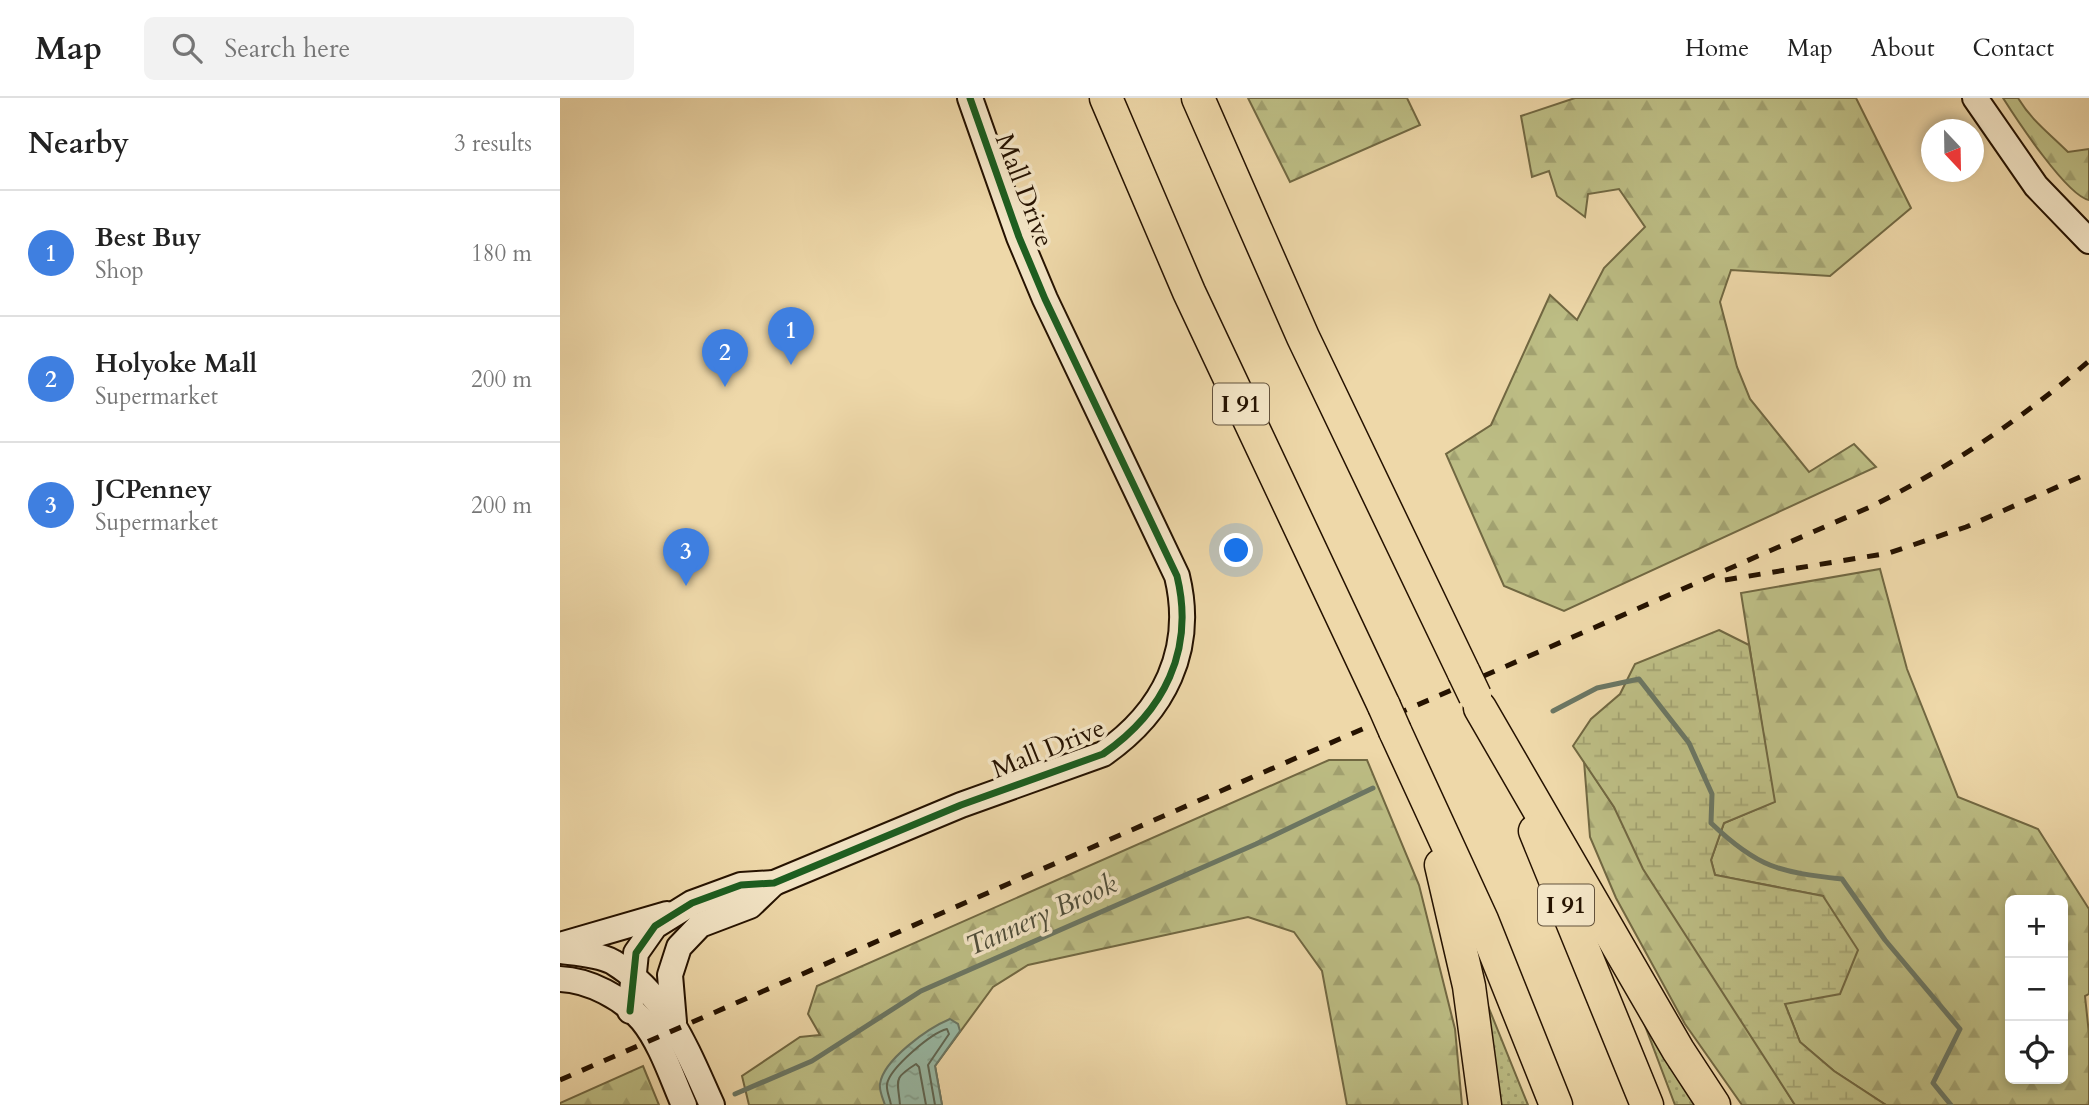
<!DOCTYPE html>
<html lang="en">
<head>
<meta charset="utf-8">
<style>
  :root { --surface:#fff; --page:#f2f2f2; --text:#222; --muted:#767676; --line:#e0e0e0; --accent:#d93025 }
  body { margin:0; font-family:Cardo,serif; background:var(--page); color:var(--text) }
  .controls { position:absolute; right:21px; bottom:21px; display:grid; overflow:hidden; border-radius:10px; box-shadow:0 4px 10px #0003 }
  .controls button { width:63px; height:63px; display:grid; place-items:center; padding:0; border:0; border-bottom:2px solid var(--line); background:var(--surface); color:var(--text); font:35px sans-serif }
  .compass { position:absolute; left:1361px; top:21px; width:63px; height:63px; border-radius:50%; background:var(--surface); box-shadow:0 4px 10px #0003; rotate:158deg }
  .you { position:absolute; left:677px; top:453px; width:24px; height:24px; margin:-18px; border:5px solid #fff; border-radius:50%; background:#1a73e8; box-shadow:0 0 0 10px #1a73e833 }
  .badge { display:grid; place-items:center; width:46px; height:46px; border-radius:50%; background:var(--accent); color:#fff; font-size:23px; font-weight:700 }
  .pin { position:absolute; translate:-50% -58px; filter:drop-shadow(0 2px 4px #0008) }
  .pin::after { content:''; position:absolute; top:37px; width:24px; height:21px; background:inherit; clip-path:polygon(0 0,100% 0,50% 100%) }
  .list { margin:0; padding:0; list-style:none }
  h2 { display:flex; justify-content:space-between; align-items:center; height:91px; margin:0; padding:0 28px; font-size:30px }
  h2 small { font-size:23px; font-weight:400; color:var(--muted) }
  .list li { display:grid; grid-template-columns:46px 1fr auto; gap:21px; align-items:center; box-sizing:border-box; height:126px; padding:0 28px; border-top:2px solid var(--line) }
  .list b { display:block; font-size:26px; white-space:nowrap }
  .list p { margin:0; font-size:23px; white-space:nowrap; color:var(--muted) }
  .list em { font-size:23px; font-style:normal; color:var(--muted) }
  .icon { flex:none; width:38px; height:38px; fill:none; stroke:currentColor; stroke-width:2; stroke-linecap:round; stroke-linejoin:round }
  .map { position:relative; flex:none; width:1529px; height:1007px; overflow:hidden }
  header { display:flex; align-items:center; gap:42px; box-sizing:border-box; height:98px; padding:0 35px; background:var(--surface); border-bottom:2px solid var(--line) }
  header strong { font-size:33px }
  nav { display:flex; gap:38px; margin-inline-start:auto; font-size:24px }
  .search { width:490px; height:63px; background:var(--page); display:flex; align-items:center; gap:18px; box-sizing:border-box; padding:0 24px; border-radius:10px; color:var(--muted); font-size:26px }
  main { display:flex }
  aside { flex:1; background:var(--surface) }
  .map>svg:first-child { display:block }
  .grass { fill:url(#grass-dots); stroke:#716842; stroke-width:2 }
  .forest { fill:url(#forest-firs); stroke:#716842; stroke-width:2; fill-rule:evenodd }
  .wetland { fill:url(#wetland-marsh); stroke:#716842; stroke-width:2 }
  .water { fill:url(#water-ripples); stroke:#6b7764; stroke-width:2 }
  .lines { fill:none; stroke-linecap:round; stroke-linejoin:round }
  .shore { stroke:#5f6653; stroke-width:2 }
  .stream { stroke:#6b7764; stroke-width:5 }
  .secondary-casing { stroke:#251200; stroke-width:28 }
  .highway-casing { stroke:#251200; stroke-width:35 }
  .secondary { stroke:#f4e6c7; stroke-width:24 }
  .highway { stroke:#eed8a9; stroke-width:32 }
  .rail { stroke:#251200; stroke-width:5; stroke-dasharray:12 12; stroke-linecap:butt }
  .highway-bridge-casing { stroke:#251200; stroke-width:35; stroke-linecap:butt }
  .highway-bridge { stroke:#eed8a9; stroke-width:32 }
  .cycleway-casing { stroke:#f4e6c7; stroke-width:11 }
  .cycleway { stroke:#1b5e20; stroke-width:7 }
  .labels { text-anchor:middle; stroke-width:7; stroke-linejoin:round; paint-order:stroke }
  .shield { fill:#f4e6c7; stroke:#63523c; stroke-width:2 }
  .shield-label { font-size:24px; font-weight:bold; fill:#251200 }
  .street-label { font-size:26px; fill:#251200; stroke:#f4e6c7 }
  .water-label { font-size:28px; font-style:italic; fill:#4e4d3a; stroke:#f4e6c7 }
</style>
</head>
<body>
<header>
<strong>Map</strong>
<div class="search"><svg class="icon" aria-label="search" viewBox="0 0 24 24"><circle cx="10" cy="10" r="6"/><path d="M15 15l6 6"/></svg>Search here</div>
<nav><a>Home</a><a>Map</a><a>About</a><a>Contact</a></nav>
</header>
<main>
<aside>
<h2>Nearby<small>3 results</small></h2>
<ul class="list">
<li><span class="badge" style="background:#3f7fe0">1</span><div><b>Best Buy</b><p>Shop</p></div><em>180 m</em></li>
<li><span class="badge" style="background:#3f7fe0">2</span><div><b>Holyoke Mall</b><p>Supermarket</p></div><em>200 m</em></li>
<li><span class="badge" style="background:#3f7fe0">3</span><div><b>JCPenney</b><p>Supermarket</p></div><em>200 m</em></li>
</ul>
</aside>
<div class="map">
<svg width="1529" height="1007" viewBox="0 0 1529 1007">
  <defs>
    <pattern id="grass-dots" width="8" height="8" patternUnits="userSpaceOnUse" patternTransform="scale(1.75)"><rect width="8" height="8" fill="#bdbe85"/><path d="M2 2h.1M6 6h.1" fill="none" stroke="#a2a271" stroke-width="1.8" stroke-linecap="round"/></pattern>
    <pattern id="forest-firs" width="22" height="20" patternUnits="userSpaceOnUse" patternTransform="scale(1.75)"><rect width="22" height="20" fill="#bdbe85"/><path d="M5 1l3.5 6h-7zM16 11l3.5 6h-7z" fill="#a2a271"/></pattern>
    <pattern id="wetland-marsh" width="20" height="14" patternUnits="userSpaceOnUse" patternTransform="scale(1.75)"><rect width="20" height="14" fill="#bdbe85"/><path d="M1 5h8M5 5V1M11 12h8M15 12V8" fill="none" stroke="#a2a271"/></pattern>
    <pattern id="water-ripples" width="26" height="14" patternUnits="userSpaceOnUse" patternTransform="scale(1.75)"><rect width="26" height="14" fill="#99baa6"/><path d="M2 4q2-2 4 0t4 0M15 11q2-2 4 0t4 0" fill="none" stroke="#849f8d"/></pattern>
  </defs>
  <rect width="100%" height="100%" fill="#eed8a9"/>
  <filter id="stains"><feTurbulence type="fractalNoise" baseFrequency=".00286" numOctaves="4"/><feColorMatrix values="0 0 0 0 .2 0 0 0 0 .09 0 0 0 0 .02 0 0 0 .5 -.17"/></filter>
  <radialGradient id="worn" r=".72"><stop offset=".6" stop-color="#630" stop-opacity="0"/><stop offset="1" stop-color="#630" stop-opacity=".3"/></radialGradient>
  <g class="grass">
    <polygon points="1070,888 1145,1007 1115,1007"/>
    <polygon points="926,903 968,1007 935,1007"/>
  </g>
  <g class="forest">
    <polygon points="688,0 847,0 860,27 730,84"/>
    <polygon points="1015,0 1296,0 1351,110 1270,178 1171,172 1160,204 1177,269 1190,301 1249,374 1294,346 1316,369 1004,513 944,488 886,356 931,327 990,197 1017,222 1044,170 1085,129 1059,91 1028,96 1025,119 997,98 989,73 972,79 961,18"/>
    <path d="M1443,0H1458C1472,23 1489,35 1508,54L1529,51V102C1507,98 1457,22 1443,0Z"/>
    <path d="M1320,471L1347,571L1398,699L1478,731L1529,811V896L1525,898L1529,936V1007H1326L1274,973L1240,944L1225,906L1263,798L1155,777L1151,762L1164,725L1214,704L1181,495ZM1450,802H1503V981H1450Z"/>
    <polygon points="769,662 807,662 859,787 895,931 902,1007 787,1007 762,873 734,834 688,819 468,867 433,889 375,968 382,1007 189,1007 182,978 240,939 260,937 248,916 257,888"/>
    <polygon points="1024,663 1054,709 1235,1007 1182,1007 1125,926 1056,800 1030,739"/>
    <polygon points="83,968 99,1007 0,1007 0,1005"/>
  </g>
  <polygon class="wetland" points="1159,532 1189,547 1215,704 1164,725 1151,762 1155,777 1263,798 1298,852 1280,896 1225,906 1240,944 1274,973 1326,1007 1235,1007 1083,771 1054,709 1013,648 1031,621 1060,596 1075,566"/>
  <path class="water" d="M390,921L398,926L400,933L375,968L382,1007H325C323,1001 319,993 320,986C323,962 368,930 390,921Z"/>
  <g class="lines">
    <g class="shore">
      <path d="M331,1007C330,1000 326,993 327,986C330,970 371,935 387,931L389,936L368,967L375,1007"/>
      <path d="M340,1007C338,982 332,981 356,966L359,969L366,1007"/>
    </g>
    <g class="stream">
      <path d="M993,613L1037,590L1079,581L1129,645L1152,696L1151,725C1198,770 1219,774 1282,781L1325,842L1400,931L1373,985L1391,1007"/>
      <polyline points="175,996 252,963 361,893 696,746 813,690"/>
    </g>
    <g class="secondary-casing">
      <g id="secondary">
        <polyline points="1415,0 1476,88 1529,143"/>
        <polyline points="0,847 107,816"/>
        <path d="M0,853C16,855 38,856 53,864C107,897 127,952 152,1007"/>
        <path d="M0,881C29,882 63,900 82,922C101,945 112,980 124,1007"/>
        <path d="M70,913L76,855L95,828L132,805L181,787L214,785L401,707L543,656C604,614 635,552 617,478L485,201L459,139L410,0"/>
        <polyline points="114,924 110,877 119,849 140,827 190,808 214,785"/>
      </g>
    </g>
    <g class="highway-casing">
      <g id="highway">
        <polyline points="546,0 629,194 824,608"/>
        <polyline points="638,0 743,239 904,575"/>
        <polyline points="920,610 1118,952 1154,1007"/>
        <polyline points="835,633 922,822 996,1007"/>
        <polyline points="975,733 1087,1007"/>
        <polyline points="881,767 909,888 925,1007"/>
      </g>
    </g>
    <use href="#secondary" class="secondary"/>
    <use href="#highway" class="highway"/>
    <g class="rail">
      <polyline points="1165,482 1329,455 1406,429 1529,375"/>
      <path d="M0,982L1310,409C1389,370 1462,321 1529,263"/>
    </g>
    <g class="highway-bridge-casing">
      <g id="highway-bridge">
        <polyline points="904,575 915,598"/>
        <polyline points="824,608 835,633"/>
      </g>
    </g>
    <use href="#highway-bridge" class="highway-bridge"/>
    <g class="cycleway-casing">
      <path id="cycleway" d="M70,913L76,855L95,828L132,805L181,787L214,785L401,707L543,656C604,614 635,552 617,478L485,201L459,139L410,0"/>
    </g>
    <use href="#cycleway" class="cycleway"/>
  </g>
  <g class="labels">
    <g class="shield">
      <rect x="653" y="285.5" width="56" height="41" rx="5"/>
      <rect x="978" y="786.5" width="56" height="41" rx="5"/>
    </g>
    <g class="shield-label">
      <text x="681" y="314">I 91</text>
      <text x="1006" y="815">I 91</text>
    </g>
    <g class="street-label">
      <text transform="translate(465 92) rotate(69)" y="9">Mall Drive</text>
      <text transform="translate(488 650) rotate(-22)" y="9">Mall Drive</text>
    </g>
    <g class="water-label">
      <text transform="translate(481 816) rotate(-24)" y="10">Tannery Brook</text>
    </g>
  </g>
  <rect width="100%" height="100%" filter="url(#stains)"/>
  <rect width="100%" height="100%" fill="url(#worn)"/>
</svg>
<div class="controls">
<button>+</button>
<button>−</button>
<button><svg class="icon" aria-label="locate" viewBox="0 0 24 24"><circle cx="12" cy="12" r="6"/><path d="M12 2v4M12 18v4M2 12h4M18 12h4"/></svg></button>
</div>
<svg class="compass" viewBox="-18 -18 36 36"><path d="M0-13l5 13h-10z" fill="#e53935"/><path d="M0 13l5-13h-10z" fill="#767676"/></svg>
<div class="you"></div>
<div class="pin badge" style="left:231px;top:267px;background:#3f7fe0">1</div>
<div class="pin badge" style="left:165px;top:289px;background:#3f7fe0">2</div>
<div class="pin badge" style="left:126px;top:488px;background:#3f7fe0">3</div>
</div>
</main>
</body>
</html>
